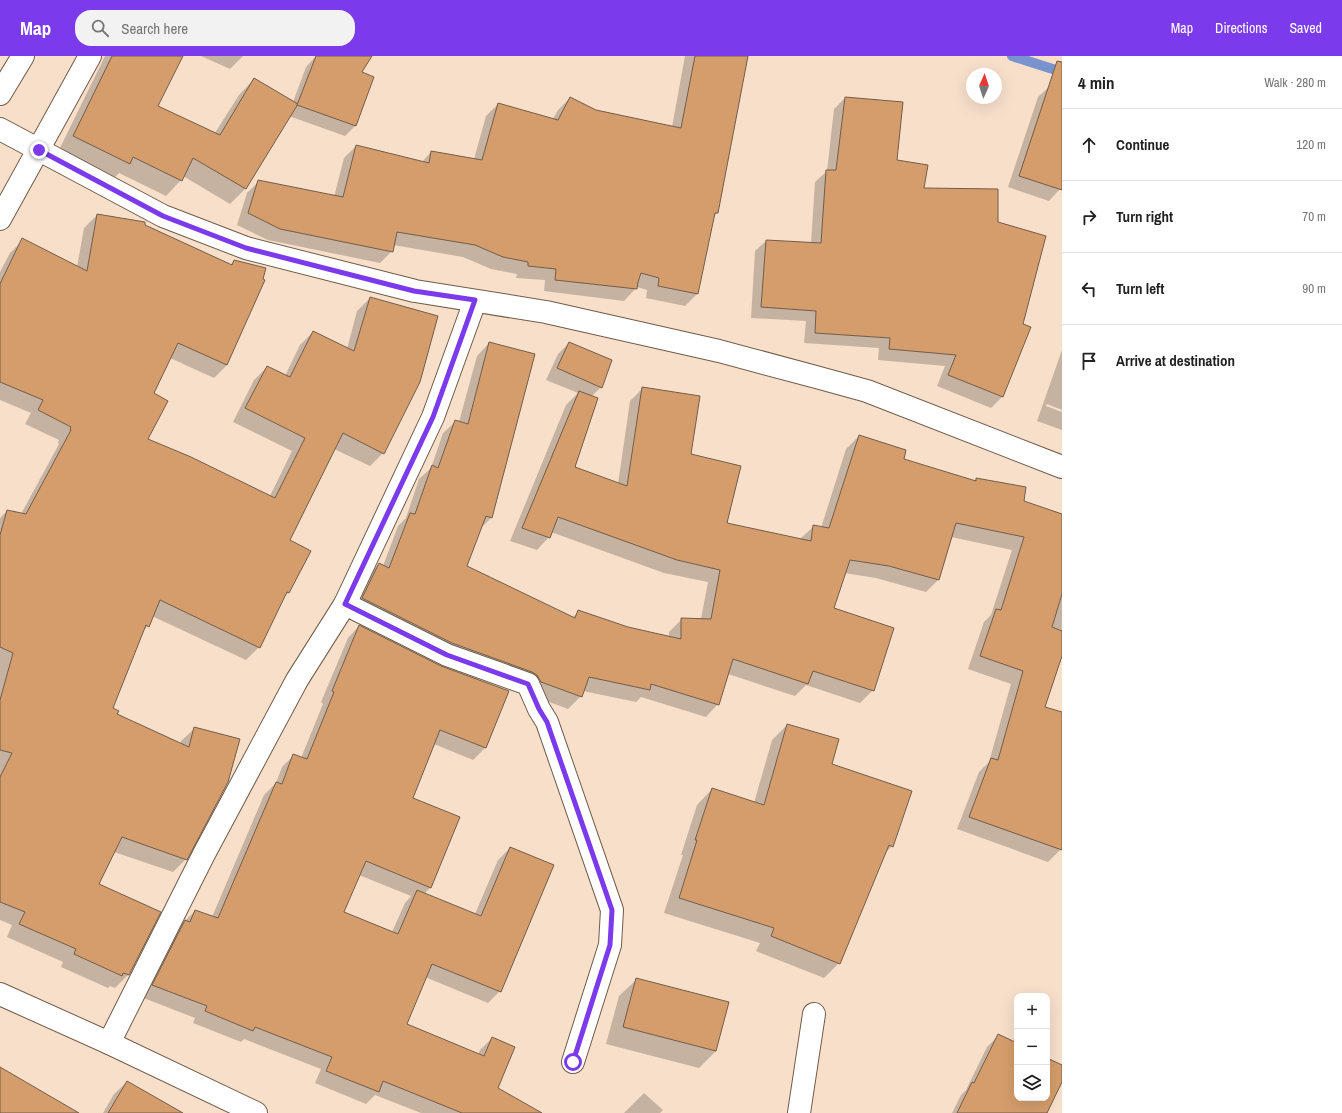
<!DOCTYPE html>
<html lang="en">
<head>
<meta charset="utf-8">
<style>
  :root { --surface:#fff; --page:#f2f2f2; --text:#222; --muted:#767676; --line:#e0e0e0; --accent:#7c3aed }
  body { margin:0; font-family:"Archivo Narrow",sans-serif; background:var(--page); color:var(--text) }
  .controls { position:absolute; right:12px; bottom:12px; display:grid; overflow:hidden; border-radius:8px; box-shadow:0 4px 16px #0002 }
  .controls button { width:36px; height:36px; display:grid; place-items:center; padding:0; border:0; border-bottom:1px solid var(--line); background:var(--surface); color:var(--text); font:20px sans-serif }
  .compass { position:absolute; left:966px; top:12px; width:36px; height:36px; border-radius:50%; background:var(--surface); box-shadow:0 4px 16px #0002; rotate:3deg }
  .stop { position:absolute; width:12px; height:12px; margin:-9px; border:3px solid #7c3aed; border-radius:50%; background:#fff }
  .stop.end { background:#7c3aed; border-color:#fff; box-shadow:0 1px 4px #0008 }
  .list { margin:0; padding:0; list-style:none }
  h2 { display:flex; justify-content:space-between; align-items:center; height:52px; margin:0; padding:0 16px; font-size:17px }
  h2 small { font-size:13px; font-weight:400; color:var(--muted) }
  .list li { display:grid; grid-template-columns:26px 1fr auto; gap:12px; align-items:center; box-sizing:border-box; height:72px; padding:0 16px; border-top:1px solid var(--line) }
  .list b { display:block; font-size:15px; white-space:nowrap }
  .list em { font-size:13px; font-style:normal; color:var(--muted) }
  .icon { flex:none; width:22px; height:22px; fill:none; stroke:currentColor; stroke-width:2; stroke-linecap:round; stroke-linejoin:round }
  .map { position:relative; flex:none; width:1062px; height:1057px; overflow:hidden }
  header { display:flex; align-items:center; gap:24px; box-sizing:border-box; height:56px; padding:0 20px; background:var(--accent); color:#fff }
  header strong { font-size:19px }
  nav { display:flex; gap:22px; margin-inline-start:auto; font-size:14px }
  .search { width:280px; height:36px; background:var(--page); display:flex; align-items:center; gap:10px; box-sizing:border-box; padding:0 14px; border-radius:16px; color:var(--muted); font-size:15px }
  main { display:flex }
  aside { flex:1; background:var(--surface) }
  .map>svg:first-child { display:block }
  .shadow { fill:#0003; fill-rule:evenodd }
  .lines { fill:none; stroke-linecap:round; stroke-linejoin:round }
  .stream { stroke:#7893ce; stroke-width:10 }
  .building { fill:#d49d6b; stroke:#725d4b }
  .minor-casing { stroke:#715c4a; stroke-width:24 }
  .major-casing { stroke:#715c4a; stroke-width:24 }
  .minor { stroke:#fff; stroke-width:22 }
  .major { stroke:#fff; stroke-width:22 }
  .route { stroke:#7c3aed; stroke-width:5 }
</style>
</head>
<body>
<header>
<strong>Map</strong>
<div class="search"><svg class="icon" aria-label="search" viewBox="0 0 24 24"><circle cx="10" cy="10" r="6"/><path d="M15 15l6 6"/></svg>Search here</div>
<nav><a>Map</a><a>Directions</a><a>Saved</a></nav>
</header>
<main>
<div class="map">
<svg width="1062" height="1057" viewBox="0 0 1062 1057">
  <rect width="100%" height="100%" fill="#f7dfca"/>
  <g class="shadow">
    <polygon points="105,0 181,0 157,50 215,77 239,39 254,23 293,46 306,11 316,0 371,0 360,17 373,22 355,70 345,80 289,60 245,133 230,148 183,120 181,124 166,140 119,117 113,123 58,96"/>
    <polygon points="201,0 243,0 230,13"/>
    <polygon points="685,0 747,0 717,157 713,161 697,238 685,250 646,242 647,234 637,231 624,245 544,235 545,224 516,222 517,218 491,213 463,201 393,189 392,195 380,207 268,184 237,169 247,137 259,125 334,141 344,102 356,90 422,106 431,96 474,103 486,60 498,48 553,63 558,54 570,42 596,55 672,71"/>
    <polygon points="1050,30 1062,34 1062,128 1060,133 1049,145 1008,131 1038,41"/>
    <polygon points="845,42 896,105 923,133 996,167 1022,269 1030,272 1002,341 991,352 937,330 945,310 878,304 879,292 804,287 806,265 751,262 755,195 766,185 811,187 815,126 827,115 834,53"/>
    <polygon points="97,159 144,170 230,209 234,205 227,309 214,322 170,302 153,337 146,383 270,440 292,395 233,366 254,324 267,311 285,320 300,289 313,276 347,293 357,255 370,242 383,397 370,410 334,393 289,485 289,536 283,542 259,591 246,604 152,560 148,570 142,576 112,653 116,658 181,688 181,685 195,672 186,803 173,816 114,796 98,829 128,919 115,932 110,930 108,932 61,911 63,906 7,881 12,869 0,864 0,462 7,455 21,458 59,388 58,387 59,384 25,368 31,357 0,344 0,216 10,197 23,184 77,211 84,172"/>
    <polygon points="489,287 534,298 491,462 481,472 466,511 572,562 579,555 628,572 669,581 669,576 682,563 701,563 708,526 664,517 551,476 549,481 537,494 510,485 566,349 578,337 546,324 558,298 569,287 601,331 591,341 573,412 618,428 630,345 643,332 690,399 726,468 800,483 813,471 821,472 846,393 859,380 902,404 974,425 976,423 1023,446 1062,459 1062,597 1044,652 1062,657 1062,789 1061,793 1048,806 957,773 979,716 989,706 1011,628 968,613 984,566 991,559 1012,494 951,481 938,524 926,536 876,522 844,517 832,553 873,634 860,647 806,629 795,640 728,618 718,648 706,661 641,641 636,646 583,635 581,640 568,653 528,638 350,555 366,521 379,508 383,510 398,470 406,462 419,423 431,412 443,377 456,365 459,366 477,300"/>
    <polygon points="1062,294 1062,354 1047,348 1046,350 1062,356 1062,374 1037,365"/>
    <path d="M359,570L441,611L508,635L485,692L473,704L434,688L412,743L431,831L424,838L475,858L498,804L510,792L500,935L488,947L425,921L406,969L478,999L480,994L492,982L496,1033L540,1057H421L375,1039L366,1048L315,1027L321,1013L244,983L241,986L193,967L195,962L141,941L173,877L195,855L212,861L264,739L276,727L282,711L294,699L301,702L323,648L321,646L348,582ZM359,819L411,840L405,847L392,876L343,856Z"/>
    <polygon points="787,669 831,709 892,790 885,797 839,907 824,922 756,895 760,887 664,857 683,799 681,799 697,749 712,733 754,747 772,684"/>
    <polygon points="636,924 716,995 699,1012 606,988 619,940"/>
    <polygon points="999,979 1017,988 1017,1042 1047,1042 1047,1003 1062,1010 1062,1024 1046,1057 952,1057 961,1039 966,1034 987,991"/>
    <polygon points="127,1026 170,1057 103,1057 114,1038"/>
    <polygon points="644,1037 663,1054 660,1057 624,1057"/>
  </g>
  <g class="lines">
    <polyline class="stream" points="1012,0 1062,16"/>
  </g>
  <g class="building">
    <polygon points="112,0 183,0 158,50 220,79 254,22 298,48 246,133 193,102 182,125 133,101 130,108 73,80"/>
    <polygon points="316,0 372,0 362,16 374,21 356,70 297,49"/>
    <polygon points="695,0 748,0 718,157 715,157 698,238 658,230 659,222 641,217 638,226 637,233 555,224 556,213 528,210 528,206 503,201 475,189 397,176 393,196 280,173 248,157 258,124 343,141 356,89 429,107 431,95 482,104 498,47 558,64 570,41 596,54 681,72"/>
    <polygon points="1057,5 1062,6 1062,134 1019,120"/>
    <polygon points="845,41 903,46 897,104 928,109 924,132 998,133 998,166 1046,180 1023,268 1031,271 1003,341 948,319 956,299 889,293 890,282 815,277 816,255 761,251 766,184 821,187 826,114 836,114"/>
    <polygon points="97,158 145,166 145,169 232,209 234,204 266,212 263,223 265,224 227,309 178,287 154,337 168,345 148,383 191,401 275,442 305,382 245,352 267,310 290,321 313,275 354,295 370,241 438,260 420,326 384,398 343,377 290,484 311,495 289,537 287,536 260,592 160,544 149,571 146,569 113,652 119,655 117,658 189,691 194,671 240,683 228,726 187,804 122,781 99,828 161,856 129,919 123,917 122,920 74,898 76,893 19,868 25,856 0,846 0,721 12,697 0,694 0,644 13,597 0,591 0,479 7,454 26,458 71,374 70,374 71,371 38,354 43,344 0,326 0,228 22,182 87,215"/>
    <polygon points="489,286 535,298 492,462 486,460 467,510 575,562 578,554 628,571 681,583 681,562 711,563 720,514 677,504 558,461 550,482 522,472 579,335 598,342 575,411 627,430 642,331 700,340 691,398 741,410 727,467 811,485 813,469 829,472 859,379 906,394 904,403 976,425 976,422 1026,431 1024,445 1062,458 1062,538 1052,571 1062,575 1062,600 1045,651 1062,656 1062,794 969,761 991,702 998,704 1023,615 980,600 996,553 1001,554 1024,481 956,467 939,524 889,510 850,504 834,552 894,572 874,635 813,615 808,628 733,603 719,649 651,628 650,634 589,621 582,641 541,626 537,619 532,616 452,587 362,542 379,507 389,512 410,457 415,458 432,409 438,412 455,364 468,368"/>
    <polygon points="569,286 612,304 602,332 557,312"/>
    <polygon points="359,569 441,610 509,635 486,692 440,674 413,742 460,761 431,832 366,805 344,856 398,878 417,834 481,860 510,791 554,809 501,936 432,908 407,968 484,1000 492,981 515,991 498,1032 542,1057 462,1057 383,1025 379,1036 326,1015 332,1001 255,971 253,975 205,955 207,950 152,929 185,864 190,866 195,854 218,862 276,726 282,728 293,698 307,703 334,636 332,635"/>
    <polygon points="787,668 839,683 832,708 912,735 893,791 889,789 840,908 771,880 774,872 679,842 697,784 695,784 712,732 764,749"/>
    <polygon points="636,922 729,946 716,995 623,971"/>
    <polygon points="998,978 1017,987 1017,1042 1047,1042 1047,1002 1062,1009 1062,1026 1047,1057 957,1057 972,1026 974,1027"/>
    <polygon points="0,1011 79,1057 0,1057"/>
    <polygon points="127,1025 183,1057 108,1057"/>
  </g>
  <g class="lines">
    <g class="minor-casing">
      <g id="minor">
        <polyline points="0,73 163,160 246,192 415,235 546,256 719,295 816,321 867,335 1062,411"/>
        <polyline points="345,548 447,599 528,628 539,653 547,666 612,854 610,889 573,1006"/>
        <polyline points="0,938 109,987 256,1057"/>
        <polyline points="109,987 204,798 297,624 345,548 433,361 475,245"/>
        <polyline points="799,1057 814,958"/>
      </g>
    </g>
    <g class="major-casing">
      <g id="major">
        <polyline points="0,38 23,0"/>
        <polyline points="0,163 90,0"/>
      </g>
    </g>
    <use href="#minor" class="minor"/>
    <use href="#major" class="major"/>
  </g>
  <g class="lines">
    <polyline class="route" points="39,94 163,160 246,192 414,235 475,244 433,361 345,548 447,599 528,628 539,653 547,666 612,854 610,889 573,1006"/>
  </g>
</svg>
<div class="controls">
<button>+</button>
<button>−</button>
<button><svg class="icon" aria-label="layers" viewBox="0 0 24 24"><path d="M12 4l9 5-9 5-9-5zM3 14l9 5 9-5"/></svg></button>
</div>
<svg class="compass" viewBox="-18 -18 36 36"><path d="M0-13l5 13h-10z" fill="#e53935"/><path d="M0 13l5-13h-10z" fill="#767676"/></svg>
<div class="stop" style="left:573px;top:1006px"></div>
<div class="stop end" style="left:39px;top:94px"></div>
</div>
<aside>
<h2>4 min<small>Walk · 280 m</small></h2>
<ul class="list">
<li><svg class="icon" aria-label="ahead" viewBox="0 0 24 24"><path d="M12 20V5M6 11l6-6 6 6"/></svg><div><b>Continue</b></div><em>120 m</em></li>
<li><svg class="icon" aria-label="right" viewBox="0 0 24 24"><path d="M7 20v-9h11M14 6l5 5-5 5"/></svg><div><b>Turn right</b></div><em>70 m</em></li>
<li><svg class="icon" aria-label="left" viewBox="0 0 24 24"><path d="M17 20v-9H6M10 6l-5 5 5 5"/></svg><div><b>Turn left</b></div><em>90 m</em></li>
<li><svg class="icon" aria-label="arrive" viewBox="0 0 24 24"><path d="M6 21V4h12l-3 4 3 4H6"/></svg><div><b>Arrive at destination</b></div></li>
</ul>
</aside>
</main>
</body>
</html>
